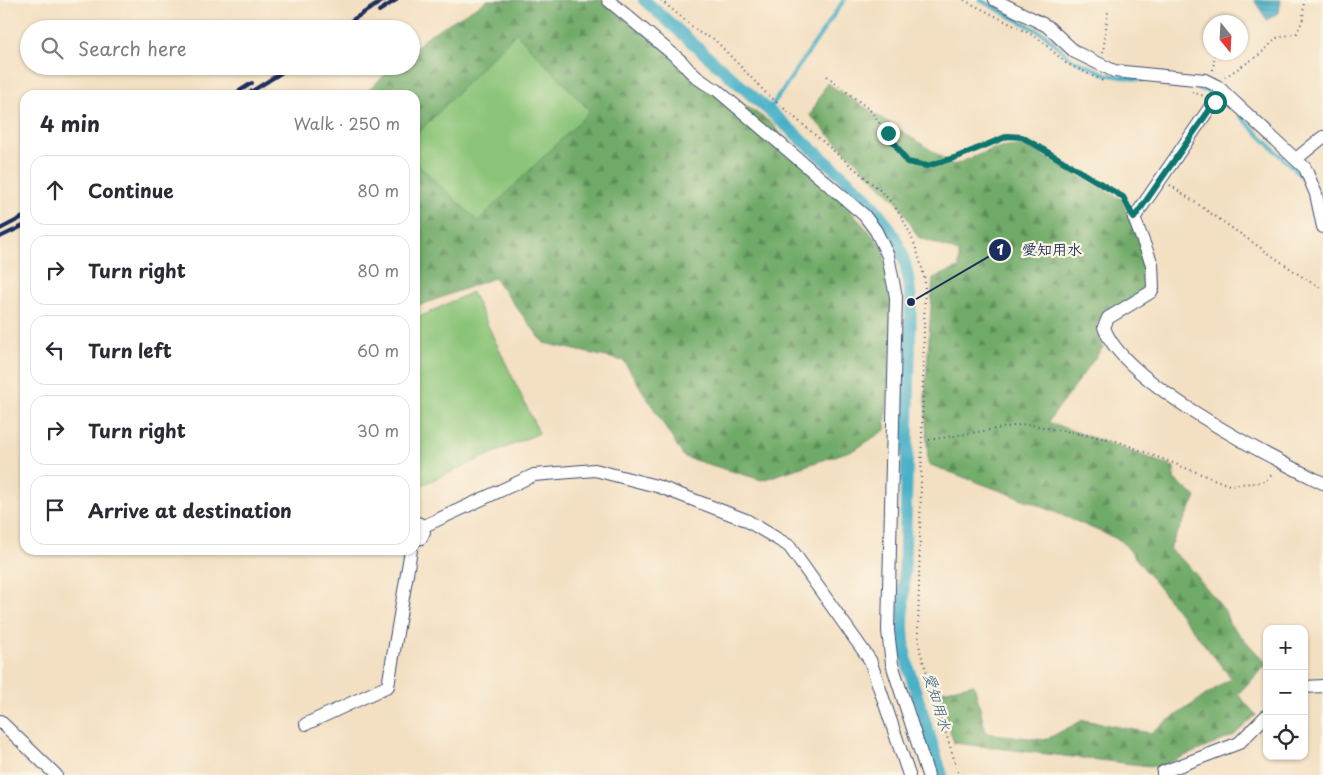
<!DOCTYPE html>
<html lang="en">
<head>
<meta charset="utf-8">
<style>
  :root { --surface:#fff; --page:#f2f2f3; --text:#2b2b33; --muted:#7c7c81; --line:#e1e1e2 }
  body { margin:0; font-family:"Playpen Sans","Klee One",sans-serif; background:var(--page); color:var(--text) }
  .controls { position:absolute; right:15px; bottom:15px; display:grid; overflow:hidden; border-radius:10px; box-shadow:0 1px 4px #0004 }
  .controls button { width:45px; height:45px; display:grid; place-items:center; padding:0; border:0; border-bottom:1px solid var(--line); background:var(--surface); color:var(--text); font:25px sans-serif }
  .compass { position:absolute; left:1203px; top:15px; width:45px; height:45px; border-radius:50%; background:var(--surface); box-shadow:0 1px 4px #0004; rotate:162deg }
  .stop { position:absolute; width:15px; height:15px; margin:-11px; border:4px solid #0f766e; border-radius:50%; background:#fff }
  .stop.end { background:#0f766e; border-color:#fff; box-shadow:0 1px 5px #0008 }
  .list { margin:0; padding:0; list-style:none }
  h2 { display:flex; justify-content:space-between; align-items:center; height:65px; margin:0; padding:0 20px; font-size:21px }
  h2 small { font-size:16px; font-weight:400; color:var(--muted) }
  .list li { display:grid; grid-template-columns:32px 1fr auto; gap:15px; align-items:center; box-sizing:border-box; height:70px; margin:0 10px 10px; padding:0 10px; border:1px solid var(--line); border-radius:15px }
  .list b { display:block; font-size:19px; white-space:nowrap }
  .list em { font-size:16px; font-style:normal; color:var(--muted) }
  .icon { flex:none; width:28px; height:28px; fill:none; stroke:currentColor; stroke-width:2; stroke-linecap:round; stroke-linejoin:round }
  .map { position:relative; flex:none; width:1323px; height:775px; overflow:hidden }
  .search { position:absolute; background:var(--surface); box-shadow:0 1px 4px #0004; left:20px; top:20px; width:400px; height:55px; display:flex; align-items:center; gap:12px; box-sizing:border-box; padding:0 18px; border-radius:28px; color:var(--muted); font-size:19px }
  .panel { position:absolute; background:var(--surface); box-shadow:0 1px 4px #0004; left:20px; top:90px; width:400px; height:465px; border-radius:15px }
  .map>svg:first-child { display:block }
  .forest { fill:url(#forest-firs); stroke:#466c63 }
  .pitch { fill:#8bc478; stroke:#537a6b }
  .water { fill:url(#water-rules); stroke:#327092 }
  .lines { fill:none; stroke-linecap:round; stroke-linejoin:round }
  .stream { stroke:#48b1c7; stroke-width:4 }
  .canal { stroke:#48b1c7; stroke-width:12 }
  .minor-casing { stroke:#3b496d; stroke-width:14 }
  .path { stroke:#3b496d; stroke-width:2; stroke-dasharray:1 4; stroke-linecap:butt }
  .minor { stroke:#fff; stroke-width:12 }
  .rail { stroke:#1b2f5e; stroke-width:4 }
  .route { stroke:#0f766e; stroke-width:6 }
  .labels { text-anchor:middle; stroke-width:4.5; stroke-linejoin:round; paint-order:stroke }
  .water-label { font-size:15px; font-style:italic; fill:#2b5c83; stroke:#fcf5e5 }
  .leader { fill:none; stroke:#1b2f5e; stroke-width:2 }
  .callout-dot { fill:#1b2f5e; stroke:#fcf5e5; stroke-width:2 }
  .mark-label { font-size:15px; text-anchor:middle; font-weight:bold; fill:#fff }
  .callout-label { font-size:15px; text-anchor:middle; font-weight:bold; fill:#1b2f5e; stroke:#fcf5e5; stroke-width:4.5; stroke-linejoin:round; paint-order:stroke }
</style>
</head>
<body>
<div class="map">
<svg width="1323" height="775" viewBox="0 0 1323 775">
  <defs>
    <pattern id="forest-firs" width="22" height="20" patternUnits="userSpaceOnUse" patternTransform="scale(1.25)"><rect width="22" height="20" fill="#70aa68"/><path d="M5 1l3.5 6h-7zM16 11l3.5 6h-7z" fill="#5b8b59"/></pattern>
    <pattern id="water-rules" width="6" height="5" patternUnits="userSpaceOnUse" patternTransform="scale(1.25)"><rect width="6" height="5" fill="#48b1c7"/><path d="M0 2.5h6" fill="none" stroke="#3b90a5"/></pattern>
  </defs>
  <rect width="100%" height="100%" fill="#fcf5e5"/>
  <filter id="ink" filterUnits="userSpaceOnUse"><feTurbulence type="fractalNoise" baseFrequency=".02" numOctaves="2"/><feDisplacementMap in="SourceGraphic" scale="10" xChannelSelector="R" yChannelSelector="G"/><feConvolveMatrix kernelMatrix="1 2 1 2 8 2 1 2 1" color-interpolation-filters="sRGB"/></filter>
  <filter id="wash" filterUnits="userSpaceOnUse"><feTurbulence type="fractalNoise" baseFrequency=".0096" numOctaves="4" result="noise"/><feDisplacementMap in="SourceGraphic" scale="20" xChannelSelector="R" yChannelSelector="G"/><feGaussianBlur stdDeviation="1.12" result="paint"/><feColorMatrix in="noise" values="0 0 0 0 0 0 0 0 0 0 0 0 0 0 0 0 0 1.4 0 .05"/><feComposite in="paint" operator="in"/></filter>
  <g filter="url(#wash)">
    <rect width="100%" height="100%" fill="#f3dfc1"/>
    <g class="forest">
      <polygon points="488,0 601,0 714,85 770,122 882,246 895,301 885,430 856,449 762,480 684,457 624,361 544,343 494,278 415,307 415,95 363,95 395,66 411,66 411,52 429,35"/>
      <polygon points="827,83 954,165 993,149 1024,145 1121,199 1148,264 1151,288 1098,321 1096,328 1103,347 1048,422 1174,467 1174,479 1196,497 1169,549 1188,565 1225,611 1229,623 1267,664 1238,694 1256,715 1233,736 1158,767 954,743 938,692 974,684 986,733 1045,740 1083,720 1150,733 1231,678 1122,541 1031,502 928,464 925,397 933,278 959,268 959,252 918,237 899,204 810,116"/>
    </g>
    <g class="pitch">
      <polygon points="516,33 590,111 478,221 415,162 415,136"/>
      <polygon points="472,292 539,433 419,486 415,476 415,319"/>
    </g>
    <polygon class="water" points="1254,0 1281,0 1279,12 1267,20"/>
    <g class="lines">
      <g class="stream">
        <polyline points="980,0 1044,34 1070,58 1108,75 1143,80"/>
        <polyline points="1182,83 1206,91 1230,105"/>
        <polyline points="769,110 844,0"/>
        <polyline points="1240,116 1302,177"/>
      </g>
      <path class="canal" d="M644,0L862,193C896,231 907,251 911,302L903,627L905,653L910,673L942,775"/>
    </g>
  </g>
  <g filter="url(#ink)">
    <g class="lines">
      <g class="minor-casing">
        <g id="minor">
          <path d="M608,0L681,61C691,74 702,83 717,90L864,215L876,231L888,256L896,297L888,631L892,664L928,775"/>
          <polyline points="995,0 1047,26 1075,52 1114,71 1205,80 1217,86 1305,168 1316,194 1323,227"/>
          <path d="M1222,90L1134,218L1152,264L1153,288L1151,292L1108,318L1104,327C1121,381 1271,458 1323,483"/>
          <polyline points="1296,159 1323,137"/>
          <polyline points="415,522 420,524 424,532 421,538 415,540"/>
          <polyline points="422,527 534,475 595,470 660,487 746,520 789,546 870,660 909,775"/>
          <polyline points="1304,687 1323,686"/>
          <polyline points="0,721 56,775"/>
          <polyline points="306,724 388,686 411,550"/>
          <polyline points="1163,775 1163,772 1239,743 1267,715"/>
        </g>
      </g>
      <g class="path">
        <path d="M661,0L701,34L714,39L766,93L883,193C906,217 918,248 925,281L918,632L920,651L959,775"/>
        <polyline points="964,0 1038,38 1066,63 1105,82"/>
        <polyline points="1103,53 1108,11"/>
        <polyline points="1213,70 1215,52"/>
        <path d="M827,76L871,111L907,162L927,166L957,157L1008,136L1022,137C1045,150 1117,184 1127,205"/>
        <polyline points="1225,77 1259,55 1277,38 1297,33 1303,19 1304,0"/>
        <polyline points="1192,92 1204,96"/>
        <polyline points="1170,185 1307,280 1323,289"/>
        <polyline points="929,440 1026,424 1114,440 1229,485 1264,482 1274,473"/>
      </g>
      <use href="#minor" class="minor"/>
      <g class="rail">
        <polyline points="379,11 396,0"/>
        <polyline points="338,29 384,0"/>
        <polyline points="233,95 252,83"/>
        <polyline points="246,95 292,66"/>
        <polyline points="0,229 25,216"/>
        <polyline points="0,237 25,225"/>
      </g>
    </g>
  </g>
  <g class="lines" filter="url(#ink)">
    <polyline class="route" points="888,133 907,162 927,166 957,157 1008,136 1022,137 1123,197 1134,218 1215,102"/>
  </g>
  <g class="labels">
    <g class="water-label">
      <text transform="translate(937 702) rotate(73)" y="5">愛知用水</text>
    </g>
  </g>
  <path class="leader" d="M911 302L1000 250"/>
  <g class="callout-dot">
    <circle cx="911" cy="302" r="5"/>
    <circle cx="1000" cy="250" r="12"/>
  </g>
  <g class="mark-label">
    <text x="1000" y="255">1</text>
  </g>
  <g class="callout-label">
    <text x="1052" y="255">愛知用水</text>
  </g>
</svg>
<div class="controls">
<button>+</button>
<button>−</button>
<button><svg class="icon" aria-label="locate" viewBox="0 0 24 24"><circle cx="12" cy="12" r="6"/><path d="M12 2v4M12 18v4M2 12h4M18 12h4"/></svg></button>
</div>
<svg class="compass" viewBox="-18 -18 36 36"><path d="M0-13l5 13h-10z" fill="#e53935"/><path d="M0 13l5-13h-10z" fill="#7c7c81"/></svg>
<div class="stop" style="left:1215px;top:102px"></div>
<div class="stop end" style="left:888px;top:133px"></div>
<div class="search"><svg class="icon" aria-label="search" viewBox="0 0 24 24"><circle cx="10" cy="10" r="6"/><path d="M15 15l6 6"/></svg>Search here</div>
<section class="panel">
<h2>4 min<small>Walk · 250 m</small></h2>
<ul class="list">
<li><svg class="icon" aria-label="ahead" viewBox="0 0 24 24"><path d="M12 20V5M6 11l6-6 6 6"/></svg><div><b>Continue</b></div><em>80 m</em></li>
<li><svg class="icon" aria-label="right" viewBox="0 0 24 24"><path d="M7 20v-9h11M14 6l5 5-5 5"/></svg><div><b>Turn right</b></div><em>80 m</em></li>
<li><svg class="icon" aria-label="left" viewBox="0 0 24 24"><path d="M17 20v-9H6M10 6l-5 5 5 5"/></svg><div><b>Turn left</b></div><em>60 m</em></li>
<li><svg class="icon" aria-label="right" viewBox="0 0 24 24"><path d="M7 20v-9h11M14 6l5 5-5 5"/></svg><div><b>Turn right</b></div><em>30 m</em></li>
<li><svg class="icon" aria-label="arrive" viewBox="0 0 24 24"><path d="M6 21V4h12l-3 4 3 4H6"/></svg><div><b>Arrive at destination</b></div></li>
</ul>
</section>
</div>
</body>
</html>
